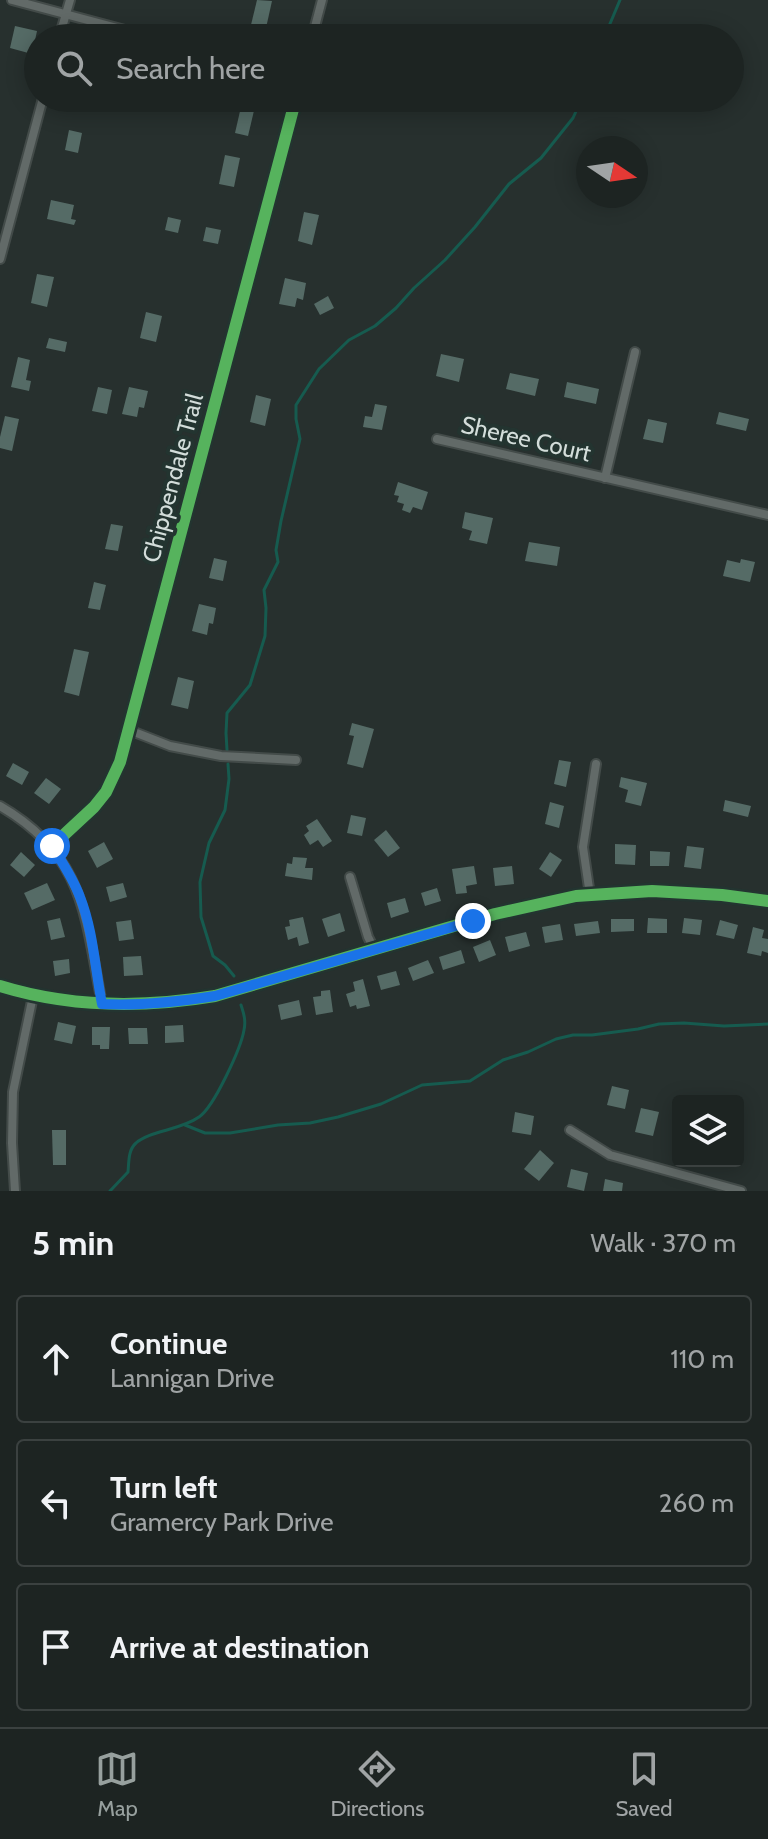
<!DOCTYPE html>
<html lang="en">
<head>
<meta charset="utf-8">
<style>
  :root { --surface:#1d2422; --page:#252c2a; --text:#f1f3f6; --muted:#a0a4a5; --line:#3b4140; --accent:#97a09e }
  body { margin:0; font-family:Cabin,sans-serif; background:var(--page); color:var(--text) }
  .controls { position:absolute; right:24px; bottom:24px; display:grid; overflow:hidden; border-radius:8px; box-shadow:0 4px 20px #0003 }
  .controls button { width:72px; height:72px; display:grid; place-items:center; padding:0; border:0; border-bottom:2px solid var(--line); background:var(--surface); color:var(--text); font:40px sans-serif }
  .compass { position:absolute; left:576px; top:136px; width:72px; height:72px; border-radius:50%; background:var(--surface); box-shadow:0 4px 20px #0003; rotate:103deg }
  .stop { position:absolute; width:24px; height:24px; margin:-18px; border:6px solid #1a73e8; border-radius:50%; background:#fff }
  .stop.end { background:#1a73e8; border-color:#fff; box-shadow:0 2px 8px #0008 }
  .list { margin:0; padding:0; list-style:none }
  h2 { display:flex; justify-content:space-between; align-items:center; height:104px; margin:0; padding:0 32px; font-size:34px }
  h2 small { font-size:26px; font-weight:400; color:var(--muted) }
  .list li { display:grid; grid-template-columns:52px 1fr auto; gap:24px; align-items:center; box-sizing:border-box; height:128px; margin:0 16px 16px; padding:0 16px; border:2px solid var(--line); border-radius:8px }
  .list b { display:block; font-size:30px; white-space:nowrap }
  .list p { margin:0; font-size:26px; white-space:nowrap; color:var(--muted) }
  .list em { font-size:26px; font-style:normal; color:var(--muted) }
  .icon { flex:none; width:44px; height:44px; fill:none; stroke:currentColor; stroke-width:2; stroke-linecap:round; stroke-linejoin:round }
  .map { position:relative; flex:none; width:768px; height:1191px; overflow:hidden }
  .search { position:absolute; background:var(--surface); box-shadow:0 4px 20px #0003; left:24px; right:24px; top:24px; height:88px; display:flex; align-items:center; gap:20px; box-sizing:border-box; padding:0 28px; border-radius:44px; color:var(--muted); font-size:30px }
  .sheet { height:536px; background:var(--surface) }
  nav { display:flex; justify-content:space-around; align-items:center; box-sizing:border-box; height:112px; border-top:2px solid var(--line); background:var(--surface); font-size:22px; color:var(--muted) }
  nav a { display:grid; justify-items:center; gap:4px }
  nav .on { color:var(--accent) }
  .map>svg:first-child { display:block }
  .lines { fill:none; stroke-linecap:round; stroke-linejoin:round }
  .stream { stroke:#165b4f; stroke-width:3 }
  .building { fill:#556b66 }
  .street-casing { stroke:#434b49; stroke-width:12 }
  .street { stroke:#626a68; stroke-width:8 }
  .cycleway-casing { stroke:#233430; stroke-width:17 }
  .cycleway { stroke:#56b35d; stroke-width:12 }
  .route { stroke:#1a73e8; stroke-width:10 }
  .labels { text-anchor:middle; stroke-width:8; stroke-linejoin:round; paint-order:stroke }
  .street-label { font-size:24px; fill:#d3ddda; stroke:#233430 }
</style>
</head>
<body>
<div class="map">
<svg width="768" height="1191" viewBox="0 0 768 1191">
  <rect width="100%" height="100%" fill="#27302e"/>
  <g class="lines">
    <g class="stream">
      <polyline points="604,38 620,0"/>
      <polyline points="227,750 226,733 227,713 250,685 265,636 266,608 264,590 278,562 276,550 281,521 300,439 296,419 296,405 319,369 349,340 375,326 396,308 414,288 445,260 475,227 509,184 541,158 573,118 582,98"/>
      <polyline points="228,764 229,779 225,810 209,843 200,882 201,917 213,956 225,965 234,976"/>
      <polyline points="185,1125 205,1133 230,1133 278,1125 310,1123 338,1117 381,1104 422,1085 470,1081 503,1060 528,1052 556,1039 573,1035 592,1035 638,1029 659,1024 684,1023 724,1026 768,1024"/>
      <path d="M110,1191L128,1172C129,1162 128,1150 136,1143C149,1131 181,1130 199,1117C214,1107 241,1048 244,1030C246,1021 244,1014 241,1005"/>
    </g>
  </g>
  <g class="building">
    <polygon points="257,0 272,1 264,37 249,33"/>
    <polygon points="368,24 381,27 379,38 365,38"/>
    <polygon points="15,26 37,31 32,54 10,48"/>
    <polygon points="243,98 257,98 248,136 235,133"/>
    <polygon points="69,130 82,133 78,153 65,150"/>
    <polygon points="225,155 240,158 234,187 219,184"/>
    <polygon points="51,200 74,205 71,219 76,220 74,225 47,219"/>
    <polygon points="304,212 319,215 312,245 298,241"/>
    <polygon points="168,217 181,220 178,233 165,230"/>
    <polygon points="206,227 221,230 218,244 203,241"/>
    <polygon points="37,274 54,277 47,307 31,303"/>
    <polygon points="285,278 306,283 303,300 297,298 295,307 279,304"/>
    <polygon points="328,296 334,308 320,315 314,304"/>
    <polygon points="146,312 162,316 156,342 140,338"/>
    <polygon points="49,338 67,342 65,352 46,348"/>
    <polygon points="441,354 464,359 459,382 436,376"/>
    <polygon points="18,357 30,360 26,380 31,381 29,391 11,387"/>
    <polygon points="510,373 539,379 535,396 506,389"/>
    <polygon points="567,382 599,389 596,404 564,397"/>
    <polygon points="98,387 112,390 107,414 92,411"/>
    <polygon points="129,387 148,391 144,408 139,407 137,417 122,414"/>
    <polygon points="256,395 271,399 265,426 250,422"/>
    <polygon points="375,404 387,406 382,430 363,427 365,416 372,417"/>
    <polygon points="719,412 749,419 746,431 716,424"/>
    <polygon points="5,416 19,419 12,451 0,448 0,437"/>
    <polygon points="648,419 667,423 663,443 643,439"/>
    <polygon points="398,482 428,492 422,510 413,507 410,513 402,510 404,504 397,502 399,496 394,495"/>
    <polygon points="465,512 493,518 487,544 469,540 472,531 462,528"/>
    <polygon points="111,524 123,526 118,551 105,549"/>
    <polygon points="529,542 560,547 557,566 525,561"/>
    <polygon points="214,558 227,561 223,581 209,578"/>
    <polygon points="741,559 755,562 750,582 723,576 727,560 740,563"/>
    <polygon points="94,582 106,585 100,610 88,608"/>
    <polygon points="199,604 216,608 213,624 209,623 207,635 192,631"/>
    <polygon points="74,649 89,652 79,696 64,692"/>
    <polygon points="178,677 194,681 188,709 171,705"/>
    <polygon points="352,723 374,729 363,768 347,764 354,736 349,735"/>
    <polygon points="559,760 571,762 566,787 554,784"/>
    <polygon points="13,763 29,772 22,785 6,776"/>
    <polygon points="621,777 647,783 641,806 625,802 628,790 619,787"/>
    <polygon points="46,778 61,789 49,804 34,793"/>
    <polygon points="725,800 751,806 748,817 723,811"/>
    <polygon points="550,802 564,806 559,828 545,824"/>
    <polygon points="351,815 366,818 362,836 347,833"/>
    <polygon points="317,819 332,841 323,847 318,840 310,845 304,835 309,831 306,826"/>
    <polygon points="386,830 400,848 388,857 374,840"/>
    <polygon points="104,842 113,859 97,868 88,851"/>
    <polygon points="615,844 636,845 635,865 615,864"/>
    <polygon points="687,846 704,848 701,869 684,867"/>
    <polygon points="650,851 670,852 669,866 650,866"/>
    <polygon points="21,852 35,865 24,877 10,865"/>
    <polygon points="550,852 562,860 551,877 539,869"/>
    <polygon points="293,857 307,858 305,868 313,868 312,880 285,876 287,863 292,864"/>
    <polygon points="474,866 477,884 466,886 467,893 456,894 452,869"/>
    <polygon points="512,866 514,884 495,886 493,868"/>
    <polygon points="47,883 55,900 32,910 24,893"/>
    <polygon points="123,883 127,897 110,902 106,887"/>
    <polygon points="437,888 441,901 425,906 421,893"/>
    <polygon points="405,898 409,912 391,918 387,903"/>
    <polygon points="340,913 345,931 328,937 322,919"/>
    <polygon points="303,917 309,943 299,946 297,937 288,940 285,927 290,926 289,920"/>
    <polygon points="60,918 65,937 51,940 47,921"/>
    <polygon points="648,918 667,919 667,933 647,933"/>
    <polygon points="684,918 702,920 700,935 682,933"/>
    <polygon points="611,919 634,919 634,931 611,932"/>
    <polygon points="131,920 134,939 119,941 116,922"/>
    <polygon points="720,920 738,925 734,939 716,935"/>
    <polygon points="598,921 600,933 576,936 574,924"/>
    <polygon points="560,924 563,940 545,943 542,927"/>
    <polygon points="753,927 764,930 762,938 768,939 768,953 762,951 761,956 747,953"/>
    <polygon points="526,932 530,946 509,952 505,937"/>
    <polygon points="490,940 496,955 479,962 473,947"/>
    <polygon points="461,950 465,963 443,970 439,957"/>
    <polygon points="141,956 143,975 124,976 123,957"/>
    <polygon points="69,959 70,973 55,976 53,961"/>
    <polygon points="428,960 434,973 413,981 408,968"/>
    <polygon points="396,971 400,985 381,990 377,976"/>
    <polygon points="363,979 370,1006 357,1009 356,1005 350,1007 346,994 355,991 353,982"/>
    <polygon points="330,990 333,1012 316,1015 313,997 321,996 321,991"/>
    <polygon points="299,1000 302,1015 281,1020 278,1005"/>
    <polygon points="58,1022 76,1026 72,1044 54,1040"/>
    <polygon points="183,1025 184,1042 165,1043 165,1026"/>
    <polygon points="92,1027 110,1027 109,1049 100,1049 100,1045 92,1045"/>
    <polygon points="128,1028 147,1028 148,1044 129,1044"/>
    <polygon points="612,1086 629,1090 625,1109 607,1105"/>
    <polygon points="641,1108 659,1112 653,1136 635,1132"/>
    <polygon points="515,1112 534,1116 531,1135 512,1132"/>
    <polygon points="52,1130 66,1130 66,1165 53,1165"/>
    <polygon points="540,1150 554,1163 539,1181 524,1169"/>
    <polygon points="571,1169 588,1173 584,1191 567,1187"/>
    <polygon points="605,1179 623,1183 622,1191 603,1191"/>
  </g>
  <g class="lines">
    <g class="street-casing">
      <g id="street">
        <polyline points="12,0 155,38"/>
        <polyline points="59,38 70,0"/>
        <polyline points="312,38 322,0"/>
        <polyline points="0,259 43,98"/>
        <polyline points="437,439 768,515"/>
        <polyline points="605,478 635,352"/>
        <polyline points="129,730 170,746 221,756 296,760"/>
        <path d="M0,806C85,855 85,917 102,1004"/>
        <polyline points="52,846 94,807 106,792 120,762 296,98"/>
        <polyline points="350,877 368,937 375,951"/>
        <polyline points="590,895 583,847 596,764"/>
        <path d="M0,986C71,1008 143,1008 215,996L495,914L576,896L652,891L722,895L768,901"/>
        <polyline points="570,1130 610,1155 741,1191"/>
        <polyline points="15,1191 12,1143 13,1092 33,996"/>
      </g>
    </g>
    <use href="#street" class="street"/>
    <g class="cycleway-casing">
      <g id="cycleway">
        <polyline points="52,846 94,807 106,792 120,762 296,98"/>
        <path d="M0,986C71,1008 143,1008 215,996L495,914L576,896L652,891L722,895L768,901"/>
      </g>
    </g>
    <use href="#cycleway" class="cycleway"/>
  </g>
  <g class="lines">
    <path class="route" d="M52,846C62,862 73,878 80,897C93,930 95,968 102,1004C140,1006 177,1002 215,996L473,921"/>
  </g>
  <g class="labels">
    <g class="street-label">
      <text transform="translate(526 439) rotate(13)" y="8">Sheree Court</text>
      <text transform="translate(173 478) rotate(-75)" y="8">Chippendale Trail</text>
    </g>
  </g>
</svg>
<div class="controls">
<button><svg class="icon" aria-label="layers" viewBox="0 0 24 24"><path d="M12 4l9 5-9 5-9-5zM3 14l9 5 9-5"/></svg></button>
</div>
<svg class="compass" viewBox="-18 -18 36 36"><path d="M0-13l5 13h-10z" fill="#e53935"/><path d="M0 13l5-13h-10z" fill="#a0a4a5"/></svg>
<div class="stop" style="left:52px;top:846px"></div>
<div class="stop end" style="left:473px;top:921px"></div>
<div class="search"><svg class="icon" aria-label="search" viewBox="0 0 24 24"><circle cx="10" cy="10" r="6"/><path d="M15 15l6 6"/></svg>Search here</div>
</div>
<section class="sheet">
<h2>5 min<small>Walk · 370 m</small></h2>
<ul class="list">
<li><svg class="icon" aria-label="ahead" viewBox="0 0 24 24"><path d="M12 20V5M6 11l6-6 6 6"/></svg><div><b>Continue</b><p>Lannigan Drive</p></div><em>110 m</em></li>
<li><svg class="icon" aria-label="left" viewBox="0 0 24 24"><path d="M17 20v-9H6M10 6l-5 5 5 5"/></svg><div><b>Turn left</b><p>Gramercy Park Drive</p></div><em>260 m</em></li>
<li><svg class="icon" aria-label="arrive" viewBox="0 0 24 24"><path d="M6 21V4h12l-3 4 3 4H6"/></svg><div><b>Arrive at destination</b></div></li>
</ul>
</section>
<nav>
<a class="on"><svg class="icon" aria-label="map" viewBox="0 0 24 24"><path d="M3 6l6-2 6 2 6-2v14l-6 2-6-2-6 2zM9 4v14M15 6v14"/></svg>Map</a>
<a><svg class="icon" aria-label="directions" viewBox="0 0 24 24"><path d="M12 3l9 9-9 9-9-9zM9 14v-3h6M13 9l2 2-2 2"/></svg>Directions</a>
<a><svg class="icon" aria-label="saved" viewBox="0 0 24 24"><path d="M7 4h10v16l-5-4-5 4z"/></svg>Saved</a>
</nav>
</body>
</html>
